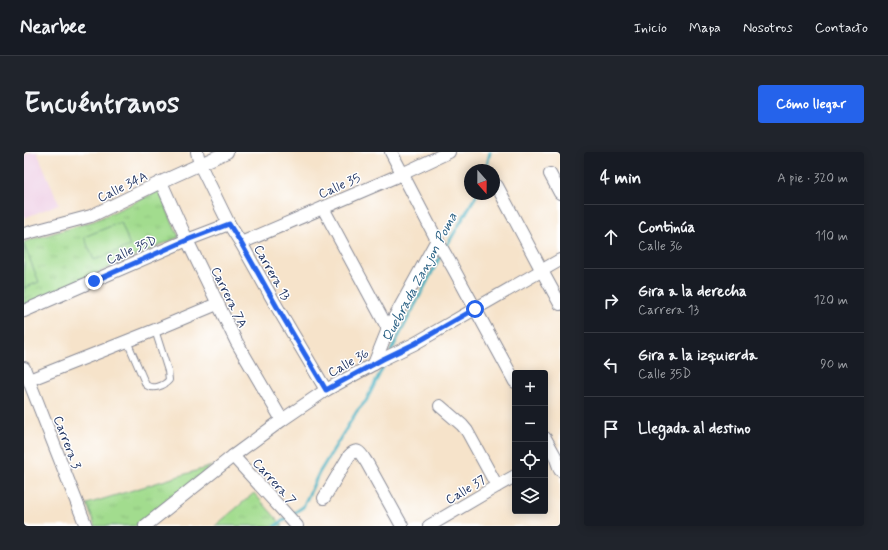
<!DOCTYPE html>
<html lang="es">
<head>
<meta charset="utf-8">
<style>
  :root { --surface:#171b24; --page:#20242c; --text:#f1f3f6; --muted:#9ea1a6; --line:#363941; --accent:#2563eb }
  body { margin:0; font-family:Mynerve,sans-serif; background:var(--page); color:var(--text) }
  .controls { position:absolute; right:12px; bottom:12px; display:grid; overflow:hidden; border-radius:4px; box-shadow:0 2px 10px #0003 }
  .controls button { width:36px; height:36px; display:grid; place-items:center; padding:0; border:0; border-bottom:1px solid var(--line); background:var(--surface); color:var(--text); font:20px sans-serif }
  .compass { position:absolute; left:440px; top:12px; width:36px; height:36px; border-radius:50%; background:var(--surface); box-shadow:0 2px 10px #0003; rotate:159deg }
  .stop { position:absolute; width:12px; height:12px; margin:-9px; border:3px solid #2563eb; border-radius:50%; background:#fff }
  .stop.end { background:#2563eb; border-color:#fff; box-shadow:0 1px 4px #0008 }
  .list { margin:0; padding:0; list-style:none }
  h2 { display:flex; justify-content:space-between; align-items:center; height:52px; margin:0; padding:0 16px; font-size:17px }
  h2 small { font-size:13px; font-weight:400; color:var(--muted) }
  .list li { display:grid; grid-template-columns:26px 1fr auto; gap:12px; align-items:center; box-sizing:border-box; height:64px; padding:0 16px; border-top:1px solid var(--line) }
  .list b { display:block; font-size:15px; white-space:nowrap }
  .list p { margin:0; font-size:13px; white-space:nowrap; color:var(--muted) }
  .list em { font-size:13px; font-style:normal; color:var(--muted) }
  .icon { flex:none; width:22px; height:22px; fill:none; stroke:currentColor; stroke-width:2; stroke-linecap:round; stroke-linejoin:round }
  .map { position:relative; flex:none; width:536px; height:374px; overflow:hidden; border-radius:4px }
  header { display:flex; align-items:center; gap:24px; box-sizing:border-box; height:56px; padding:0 20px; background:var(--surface); border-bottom:1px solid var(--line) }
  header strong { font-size:19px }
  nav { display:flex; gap:22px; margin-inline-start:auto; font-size:14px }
  .intro { display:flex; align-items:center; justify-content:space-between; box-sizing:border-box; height:96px; padding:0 24px }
  h1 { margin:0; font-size:28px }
  .button { padding:10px 18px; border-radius:4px; background:var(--accent); color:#fff; font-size:14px; font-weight:700 }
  main { display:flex; gap:24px; padding:0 24px }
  aside { flex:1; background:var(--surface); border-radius:4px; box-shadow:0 2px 10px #0003 }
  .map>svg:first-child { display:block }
  .built { fill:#efd0e6 }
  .grass { fill:url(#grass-tufts); stroke:#5e8676 }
  .garden { fill:#a2dc8e; stroke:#5e8676 }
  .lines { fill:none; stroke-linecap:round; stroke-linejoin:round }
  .stream { stroke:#42afbf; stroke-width:3 }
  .service-casing { stroke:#888994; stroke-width:8 }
  .minor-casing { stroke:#888994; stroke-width:14 }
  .service { stroke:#fff; stroke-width:6 }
  .minor { stroke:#fff; stroke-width:12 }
  .route { stroke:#2563eb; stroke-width:5 }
  .labels { text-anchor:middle; stroke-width:3; stroke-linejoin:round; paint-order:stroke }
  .street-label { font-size:13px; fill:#1b2f5e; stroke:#fff }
  .water-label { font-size:14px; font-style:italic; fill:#2b6285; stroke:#fff }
</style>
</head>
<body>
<header>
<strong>Nearbee</strong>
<nav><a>Inicio</a><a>Mapa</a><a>Nosotros</a><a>Contacto</a></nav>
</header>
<div class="intro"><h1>Encuéntranos</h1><a class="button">Cómo llegar</a></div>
<main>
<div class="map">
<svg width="536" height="374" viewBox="0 0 536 374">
  <defs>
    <pattern id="grass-tufts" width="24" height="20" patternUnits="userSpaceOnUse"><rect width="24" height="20" fill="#a2dc8e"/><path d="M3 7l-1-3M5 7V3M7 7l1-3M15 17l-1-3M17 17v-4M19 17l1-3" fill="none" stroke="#8bbd7d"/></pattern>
  </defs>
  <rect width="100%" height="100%" fill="#fff"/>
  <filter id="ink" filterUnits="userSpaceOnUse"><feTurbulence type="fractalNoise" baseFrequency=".025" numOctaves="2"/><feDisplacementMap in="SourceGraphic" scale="8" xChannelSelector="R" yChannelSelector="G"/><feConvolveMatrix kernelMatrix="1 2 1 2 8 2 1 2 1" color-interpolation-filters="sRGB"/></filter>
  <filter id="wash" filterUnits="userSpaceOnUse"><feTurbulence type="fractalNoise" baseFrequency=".012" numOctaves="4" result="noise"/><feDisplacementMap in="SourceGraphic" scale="16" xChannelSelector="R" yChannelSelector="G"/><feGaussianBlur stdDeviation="0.9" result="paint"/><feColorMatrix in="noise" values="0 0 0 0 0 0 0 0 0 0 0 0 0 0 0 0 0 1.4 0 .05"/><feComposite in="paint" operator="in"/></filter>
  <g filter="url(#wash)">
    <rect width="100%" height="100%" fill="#f6e3ca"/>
    <polygon class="built" points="7,0 13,0 35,52 0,66 0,3"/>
    <g class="grass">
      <polygon points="135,39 155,85 0,153 0,90 70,69"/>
      <polygon points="188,314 111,374 71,374 63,352"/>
      <polygon points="230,341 259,374 191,374"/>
    </g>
    <g class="garden">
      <polygon points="97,70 106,94 70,108 60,85"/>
      <polygon points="0,93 15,130 0,136"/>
    </g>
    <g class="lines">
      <g class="stream">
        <polyline points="462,18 466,0"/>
        <polyline points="422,95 453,42"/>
        <polyline points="367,199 418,101"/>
        <polyline points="267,363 279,355 295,321 333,259 342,249 361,211"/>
        <polyline points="251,374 263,366"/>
      </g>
    </g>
  </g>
  <g filter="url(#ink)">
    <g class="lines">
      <g class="service-casing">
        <path id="service" d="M103,189L122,233C129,238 140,234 145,228L144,219L131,178"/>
      </g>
      <g class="minor-casing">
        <g id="minor">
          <polyline points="173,0 176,13 205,72 217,91 253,155 302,238"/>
          <polyline points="367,0 413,88 428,114 491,230"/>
          <polyline points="526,22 536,41"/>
          <polyline points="137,30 163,88 212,189 258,268"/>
          <polyline points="473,34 518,119 536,152"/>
          <polyline points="299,56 364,177"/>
          <polyline points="0,82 67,64 137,30 203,0"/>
          <polyline points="217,91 378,22 425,0"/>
          <polyline points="0,159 163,88 205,72"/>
          <polyline points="350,212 364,177 413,88"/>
          <polyline points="0,216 62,374"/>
          <polyline points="5,228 131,178 193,152"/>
          <polyline points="416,254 438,273 443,279 473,334"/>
          <polyline points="521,286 531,304 536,318"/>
          <polyline points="209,304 273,374"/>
          <path d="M300,346L325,304C334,294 337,302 343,311L378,374"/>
          <polyline points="121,374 209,304 258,268 302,238 359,207 390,192 536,108"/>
          <polyline points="405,374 473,334 491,324"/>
        </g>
      </g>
      <use href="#service" class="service"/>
      <use href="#minor" class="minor"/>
    </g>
  </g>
  <g class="lines" filter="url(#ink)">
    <polyline class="route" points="70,129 163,88 205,72 217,91 253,155 302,238 359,207 390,192 451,157"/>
  </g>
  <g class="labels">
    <g class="street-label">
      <text transform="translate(315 33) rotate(-24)" y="5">Calle 35</text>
      <text transform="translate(98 34) rotate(-26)" y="5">Calle 34A</text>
      <text transform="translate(107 97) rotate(-24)" y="5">Calle 35D</text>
      <text transform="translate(249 120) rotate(61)" y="5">Carrera 13</text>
      <text transform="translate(206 145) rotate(64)" y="5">Carrera 7A</text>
      <text transform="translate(324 210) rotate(-29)" y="5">Calle 36</text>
      <text transform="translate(44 290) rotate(69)" y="5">Carrera 3</text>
      <text transform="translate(251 329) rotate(48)" y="5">Carrera 7</text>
      <text transform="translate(441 337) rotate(-31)" y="5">Calle 37</text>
    </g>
    <g class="water-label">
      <text transform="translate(395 125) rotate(-62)" y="5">Quebrada Zanjon Poma</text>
    </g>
  </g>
</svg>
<div class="controls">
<button>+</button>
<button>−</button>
<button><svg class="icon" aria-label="locate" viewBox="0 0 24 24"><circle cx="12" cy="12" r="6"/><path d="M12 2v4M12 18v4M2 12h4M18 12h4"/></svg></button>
<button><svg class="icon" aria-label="layers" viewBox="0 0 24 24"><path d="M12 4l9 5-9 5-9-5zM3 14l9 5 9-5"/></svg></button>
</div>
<svg class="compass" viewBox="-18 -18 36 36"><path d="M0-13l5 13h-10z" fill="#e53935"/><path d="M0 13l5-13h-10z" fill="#9ea1a6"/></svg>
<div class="stop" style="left:451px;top:157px"></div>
<div class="stop end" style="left:70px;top:129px"></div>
</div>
<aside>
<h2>4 min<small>A pie · 320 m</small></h2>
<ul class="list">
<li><svg class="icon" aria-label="ahead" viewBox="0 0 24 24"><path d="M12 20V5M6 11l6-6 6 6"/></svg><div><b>Continúa</b><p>Calle 36</p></div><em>110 m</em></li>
<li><svg class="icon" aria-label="right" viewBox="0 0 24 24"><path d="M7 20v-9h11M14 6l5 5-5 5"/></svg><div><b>Gira a la derecha</b><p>Carrera 13</p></div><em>120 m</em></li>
<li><svg class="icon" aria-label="left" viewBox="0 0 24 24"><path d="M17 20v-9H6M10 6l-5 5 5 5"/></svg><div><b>Gira a la izquierda</b><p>Calle 35D</p></div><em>90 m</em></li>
<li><svg class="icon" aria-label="arrive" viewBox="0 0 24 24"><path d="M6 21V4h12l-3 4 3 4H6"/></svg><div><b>Llegada al destino</b></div></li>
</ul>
</aside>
</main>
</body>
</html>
